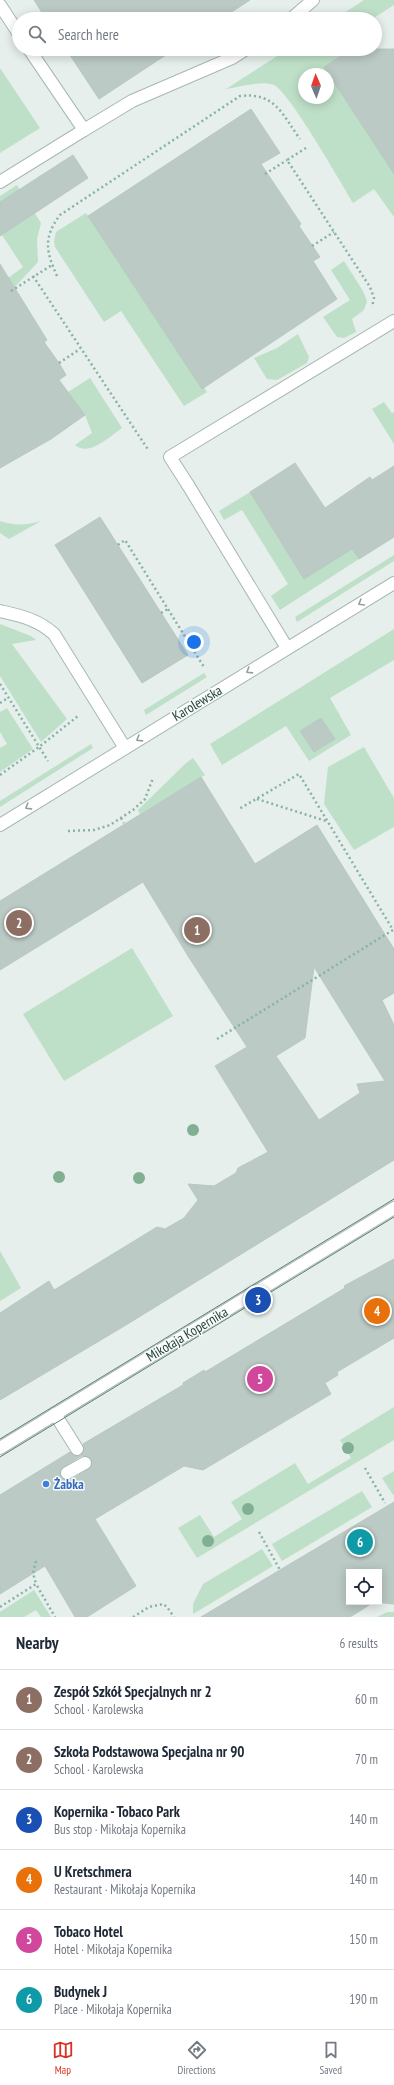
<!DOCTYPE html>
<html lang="en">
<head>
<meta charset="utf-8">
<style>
  :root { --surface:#fff; --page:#f6f6f7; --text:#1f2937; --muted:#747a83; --line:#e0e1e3; --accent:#d93025 }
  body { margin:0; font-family:"PT Sans Narrow",sans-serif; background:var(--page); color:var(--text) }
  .controls { position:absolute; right:12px; bottom:12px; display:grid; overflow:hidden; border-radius:0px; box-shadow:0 2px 10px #0003 }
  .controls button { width:36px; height:36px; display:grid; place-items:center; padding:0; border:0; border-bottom:1px solid var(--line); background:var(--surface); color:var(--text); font:20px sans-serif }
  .compass { position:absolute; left:298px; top:68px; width:36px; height:36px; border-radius:50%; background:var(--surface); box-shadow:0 2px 10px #0003; rotate:358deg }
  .you { position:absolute; left:194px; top:642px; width:14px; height:14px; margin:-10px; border:3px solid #fff; border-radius:50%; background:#1a73e8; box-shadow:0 0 0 6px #1a73e833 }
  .badge { display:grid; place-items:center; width:26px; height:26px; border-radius:50%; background:var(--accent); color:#fff; font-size:13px; font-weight:700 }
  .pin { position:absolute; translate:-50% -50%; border:2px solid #fff; box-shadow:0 1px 4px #0006 }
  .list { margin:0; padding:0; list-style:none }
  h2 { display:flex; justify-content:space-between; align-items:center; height:52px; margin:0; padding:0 16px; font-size:17px }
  h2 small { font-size:13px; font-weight:400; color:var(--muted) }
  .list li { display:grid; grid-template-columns:26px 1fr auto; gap:12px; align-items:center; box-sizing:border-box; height:60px; padding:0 16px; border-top:1px solid var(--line) }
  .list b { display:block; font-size:15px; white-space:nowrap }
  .list p { margin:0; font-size:13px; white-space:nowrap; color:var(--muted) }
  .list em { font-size:13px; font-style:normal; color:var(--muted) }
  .icon { flex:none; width:22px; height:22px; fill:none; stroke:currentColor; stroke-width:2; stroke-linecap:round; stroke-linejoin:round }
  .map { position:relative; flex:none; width:394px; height:1617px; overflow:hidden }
  .search { position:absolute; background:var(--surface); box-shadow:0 2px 10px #0003; left:12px; right:12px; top:12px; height:44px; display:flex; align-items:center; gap:10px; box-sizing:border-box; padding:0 14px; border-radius:22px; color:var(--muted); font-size:15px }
  .sheet { height:412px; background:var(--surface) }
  nav { display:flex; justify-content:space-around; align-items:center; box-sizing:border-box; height:56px; border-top:1px solid var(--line); background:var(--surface); font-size:11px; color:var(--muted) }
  nav a { display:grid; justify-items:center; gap:2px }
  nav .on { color:var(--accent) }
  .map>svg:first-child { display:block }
  .green { fill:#bfe0c8; fill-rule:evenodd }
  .building { fill:#bbcac4; stroke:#b8c9c2; fill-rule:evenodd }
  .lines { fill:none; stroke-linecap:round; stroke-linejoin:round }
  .service-casing { stroke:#a8b8b2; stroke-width:14 }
  .minor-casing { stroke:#a8b8b2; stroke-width:14 }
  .tertiary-casing { stroke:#a8b8b2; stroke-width:14 }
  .path { stroke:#86b3a5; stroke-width:2.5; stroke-dasharray:2 3; stroke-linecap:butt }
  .service { stroke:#fff; stroke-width:12 }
  .minor { stroke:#fff; stroke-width:12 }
  .tertiary { stroke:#fff; stroke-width:12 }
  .tram { stroke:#5f7d75; stroke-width:1 }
  .tree { fill:#80af93 }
  .oneway { stroke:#92a09c }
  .shop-dot { fill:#3f7fe0; stroke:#f7fbf9; stroke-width:1.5 }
  .labels { text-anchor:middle; stroke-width:3; stroke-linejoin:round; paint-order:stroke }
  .street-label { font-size:14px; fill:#24423a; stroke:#f7fbf9 }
  .shop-label { font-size:14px; font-weight:bold; fill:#366cbe; stroke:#f7fbf9; text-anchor:start }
</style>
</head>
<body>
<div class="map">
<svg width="394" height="1617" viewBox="0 0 394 1617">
  <rect width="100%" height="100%" fill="#e6efeb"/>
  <g class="green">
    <polygon points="364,0 394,0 394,5 372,19 335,19"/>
    <path d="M288,49H352L324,67L394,174V217L374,189L353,203C341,183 290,93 274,85C263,80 238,87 226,89ZM304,74H328V98H304Z"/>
    <polygon points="0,68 40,128 0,153"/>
    <polygon points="17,185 41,223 37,239 38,262 11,291 4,281 23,267 0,232 0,196"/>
    <polygon points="86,213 207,392 184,406 121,311 104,322 55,247 54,241 56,232"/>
    <polygon points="344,261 363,291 367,301 364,310 352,319 356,332 344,338 337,337 323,317 350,300 331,270"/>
    <polygon points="298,334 309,357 307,363 277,380 267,379 254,358 277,348"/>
    <path d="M90,378L122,428C109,437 89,457 75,445L92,433L85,415L68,392Z"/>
    <polygon points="384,402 392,413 394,412 394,444 372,409"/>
    <polygon points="250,492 304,578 352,549 359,559 280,610 271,596 288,584 242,510 224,520 219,511"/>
    <path d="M0,521C14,526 27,525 41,521L9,539L0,533Z"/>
    <polygon points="394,555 394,561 297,622 295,617"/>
    <polygon points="0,624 31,636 36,640 12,644 67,719 41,742 0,676"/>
    <polygon points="394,629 394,660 330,698 351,735 309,761 286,726 222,765 210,744"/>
    <polygon points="204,673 207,677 146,715 144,710"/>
    <polygon points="7,708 33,749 0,772 0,748 7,744 0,732 0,712"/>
    <polygon points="91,744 93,748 0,807 0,801"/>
    <polygon points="364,747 394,798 394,827 354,850 324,804 328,767"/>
    <polygon points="193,758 205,775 140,814 138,810 186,763"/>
    <polygon points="132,948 173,1016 64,1081 23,1014"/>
    <polygon points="0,1251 21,1288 0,1301"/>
    <polygon points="394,1407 394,1440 197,1558 178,1528 200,1515 214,1537 242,1519 231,1502 295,1463 308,1484 351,1458 340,1440"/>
    <polygon points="394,1471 394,1495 393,1495 382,1478"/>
    <polygon points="362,1491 372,1507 282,1561 272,1544"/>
    <polygon points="262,1549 273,1566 193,1614 193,1604 203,1584"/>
    <polygon points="34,1590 51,1617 41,1617 36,1610 24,1617 0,1617 0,1612"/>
    <polygon points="387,1612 394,1612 394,1617 377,1617"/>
  </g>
  <g class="building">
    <polygon points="34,0 250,0 221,19 46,19"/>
    <polygon points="66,49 175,49 99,99"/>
    <polygon points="352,49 394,49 394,174 324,67"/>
    <polygon points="251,109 280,153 261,164 301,224 299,226 320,257 313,261 337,299 202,389 88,216"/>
    <polygon points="73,155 88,178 0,236 0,202"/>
    <polygon points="0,264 47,340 44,342 59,363 66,375 59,380 85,415 51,439 0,468"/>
    <polygon points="295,463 325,508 370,477 372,480 394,466 394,537 359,559 352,549 304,579 250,492"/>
    <polygon points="100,517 188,655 142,683 55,545"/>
    <polygon points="321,718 335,739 314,752 300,731"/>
    <path d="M201,777L255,864L317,825L394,949V993L382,1000L394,1025V1160L126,1325L0,1400V1313L49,1281L54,1290L157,1227L165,1229L184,1218L198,1200L188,1184L214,1186L236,1173L238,1168L268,1152L215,1066L247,1047L188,956L143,882L0,970V901ZM314,967L385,1081L357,1084L360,1093L319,1120L276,1056L305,1038Z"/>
    <path d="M394,1259V1338L337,1372L338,1375L325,1383L331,1394L203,1470L184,1466L95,1519L136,1586L87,1617H75L45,1566L0,1594V1495L70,1452L74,1456H81L84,1449L83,1444L93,1438L183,1385V1383L204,1370L205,1372L345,1288L344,1286ZM81,1456H86L91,1459V1467L71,1480L63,1479L60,1473L61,1469Z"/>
    <path d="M394,1502V1604L374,1602L350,1617H201ZM349,1572H379V1602H349Z"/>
  </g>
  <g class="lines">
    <g class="service-casing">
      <g id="service">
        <polyline points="0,5 19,34"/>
        <polyline points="291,19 313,0"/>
        <polyline points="29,49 84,130 132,101 232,58 246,49"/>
        <polyline points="0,182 84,130"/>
        <polyline points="188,485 287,648"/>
        <path d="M0,611C21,616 37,619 54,634L125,748"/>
        <polyline points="55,1414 77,1449"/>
        <polyline points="67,1473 85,1463"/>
      </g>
    </g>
    <g class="minor-casing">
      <polyline id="minor" points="188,485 170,457 394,321"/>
    </g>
    <g class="tertiary-casing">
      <g id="tertiary">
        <polyline points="0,825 394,583"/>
        <polyline points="0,1448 394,1208"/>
      </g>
    </g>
    <g class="path">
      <polyline points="306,148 287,160 370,287 374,298 372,307"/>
      <polyline points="265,174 287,160"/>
      <polyline points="312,246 334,232"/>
      <polyline points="33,276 149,451"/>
      <path d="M57,276C46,251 43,238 60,215L240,96C275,92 282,114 300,139"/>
      <polyline points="11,291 52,265"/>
      <polyline points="59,363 80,349"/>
      <polyline points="118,545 125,540 204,667"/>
      <polyline points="161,613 168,609"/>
      <polyline points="0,684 48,761"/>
      <polyline points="0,703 8,698"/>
      <polyline points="0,775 39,747 78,716"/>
      <polyline points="257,799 326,821"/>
      <polyline points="121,818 124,823"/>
      <polyline points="68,831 94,830 110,825 133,810 145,799 153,778"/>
      <polyline points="217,1039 393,930 299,774 239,809"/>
      <polyline points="365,1468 385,1503"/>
      <polyline points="259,1532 280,1570"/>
      <polyline points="36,1561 33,1573 36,1584"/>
      <polyline points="0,1607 36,1584 55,1617"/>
      <polyline points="133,1617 149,1607 163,1604 167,1607 174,1617"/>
    </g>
    <use href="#service" class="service"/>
    <use href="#minor" class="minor"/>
    <use href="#tertiary" class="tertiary"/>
    <g class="tram">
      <polyline points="0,1439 394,1199"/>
      <polyline points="0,1457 394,1217"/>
    </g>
  </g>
  <g class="tree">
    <circle cx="193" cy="1130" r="6"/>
    <circle cx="59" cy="1177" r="6"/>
    <circle cx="139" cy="1178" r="6"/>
    <circle cx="348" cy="1448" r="6"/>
    <circle cx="248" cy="1509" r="6"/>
    <circle cx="208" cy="1541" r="6"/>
  </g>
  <defs><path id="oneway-chevron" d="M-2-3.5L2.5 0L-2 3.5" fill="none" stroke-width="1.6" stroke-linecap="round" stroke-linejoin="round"/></defs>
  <g class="oneway">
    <use href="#oneway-chevron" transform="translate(361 603) rotate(149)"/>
    <use href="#oneway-chevron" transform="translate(249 671) rotate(148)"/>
    <use href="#oneway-chevron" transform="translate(139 739) rotate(148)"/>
    <use href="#oneway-chevron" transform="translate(28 807) rotate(148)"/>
  </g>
  <circle class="shop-dot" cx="46" cy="1484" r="4"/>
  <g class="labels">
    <g class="street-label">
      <text transform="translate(197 703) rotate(-31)" y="5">Karolewska</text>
      <text transform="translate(187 1334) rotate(-31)" y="5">Mikołaja Kopernika</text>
    </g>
    <g class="shop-label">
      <text x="54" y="1489">Żabka</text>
    </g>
  </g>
</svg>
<div class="controls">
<button><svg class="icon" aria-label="locate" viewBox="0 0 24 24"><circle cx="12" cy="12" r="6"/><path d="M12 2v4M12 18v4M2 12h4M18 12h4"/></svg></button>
</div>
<svg class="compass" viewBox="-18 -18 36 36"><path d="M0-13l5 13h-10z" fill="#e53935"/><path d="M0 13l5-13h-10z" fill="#747a83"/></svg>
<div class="you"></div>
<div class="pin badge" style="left:197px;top:930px;background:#8d6e63">1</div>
<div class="pin badge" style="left:19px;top:923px;background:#8d6e63">2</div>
<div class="pin badge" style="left:258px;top:1300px;background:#1a4fb4">3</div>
<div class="pin badge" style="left:377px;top:1311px;background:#e8710a">4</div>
<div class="pin badge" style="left:260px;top:1379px;background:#d1479c">5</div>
<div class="pin badge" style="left:360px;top:1542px;background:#0f9aa8">6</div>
<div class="search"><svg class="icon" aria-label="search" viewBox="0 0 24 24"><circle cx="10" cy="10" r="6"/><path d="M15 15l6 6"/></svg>Search here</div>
</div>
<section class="sheet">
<h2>Nearby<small>6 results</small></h2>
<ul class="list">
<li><span class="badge" style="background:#8d6e63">1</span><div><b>Zespół Szkół Specjalnych nr 2</b><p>School · Karolewska</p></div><em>60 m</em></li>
<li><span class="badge" style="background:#8d6e63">2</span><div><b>Szkoła Podstawowa Specjalna nr 90</b><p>School · Karolewska</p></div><em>70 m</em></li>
<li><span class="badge" style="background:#1a4fb4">3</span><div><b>Kopernika - Tobaco Park</b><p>Bus stop · Mikołaja Kopernika</p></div><em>140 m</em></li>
<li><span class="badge" style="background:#e8710a">4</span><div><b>U Kretschmera</b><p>Restaurant · Mikołaja Kopernika</p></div><em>140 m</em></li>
<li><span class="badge" style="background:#d1479c">5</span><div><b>Tobaco Hotel</b><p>Hotel · Mikołaja Kopernika</p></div><em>150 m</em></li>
<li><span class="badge" style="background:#0f9aa8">6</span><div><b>Budynek J</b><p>Place · Mikołaja Kopernika</p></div><em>190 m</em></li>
</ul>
</section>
<nav>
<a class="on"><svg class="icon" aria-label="map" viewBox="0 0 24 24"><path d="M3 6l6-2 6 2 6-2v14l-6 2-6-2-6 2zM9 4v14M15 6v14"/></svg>Map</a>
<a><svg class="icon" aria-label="directions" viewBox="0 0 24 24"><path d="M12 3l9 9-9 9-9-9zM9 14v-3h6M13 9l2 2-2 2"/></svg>Directions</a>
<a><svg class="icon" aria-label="saved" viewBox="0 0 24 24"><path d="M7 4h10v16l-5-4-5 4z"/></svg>Saved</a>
</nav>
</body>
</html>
